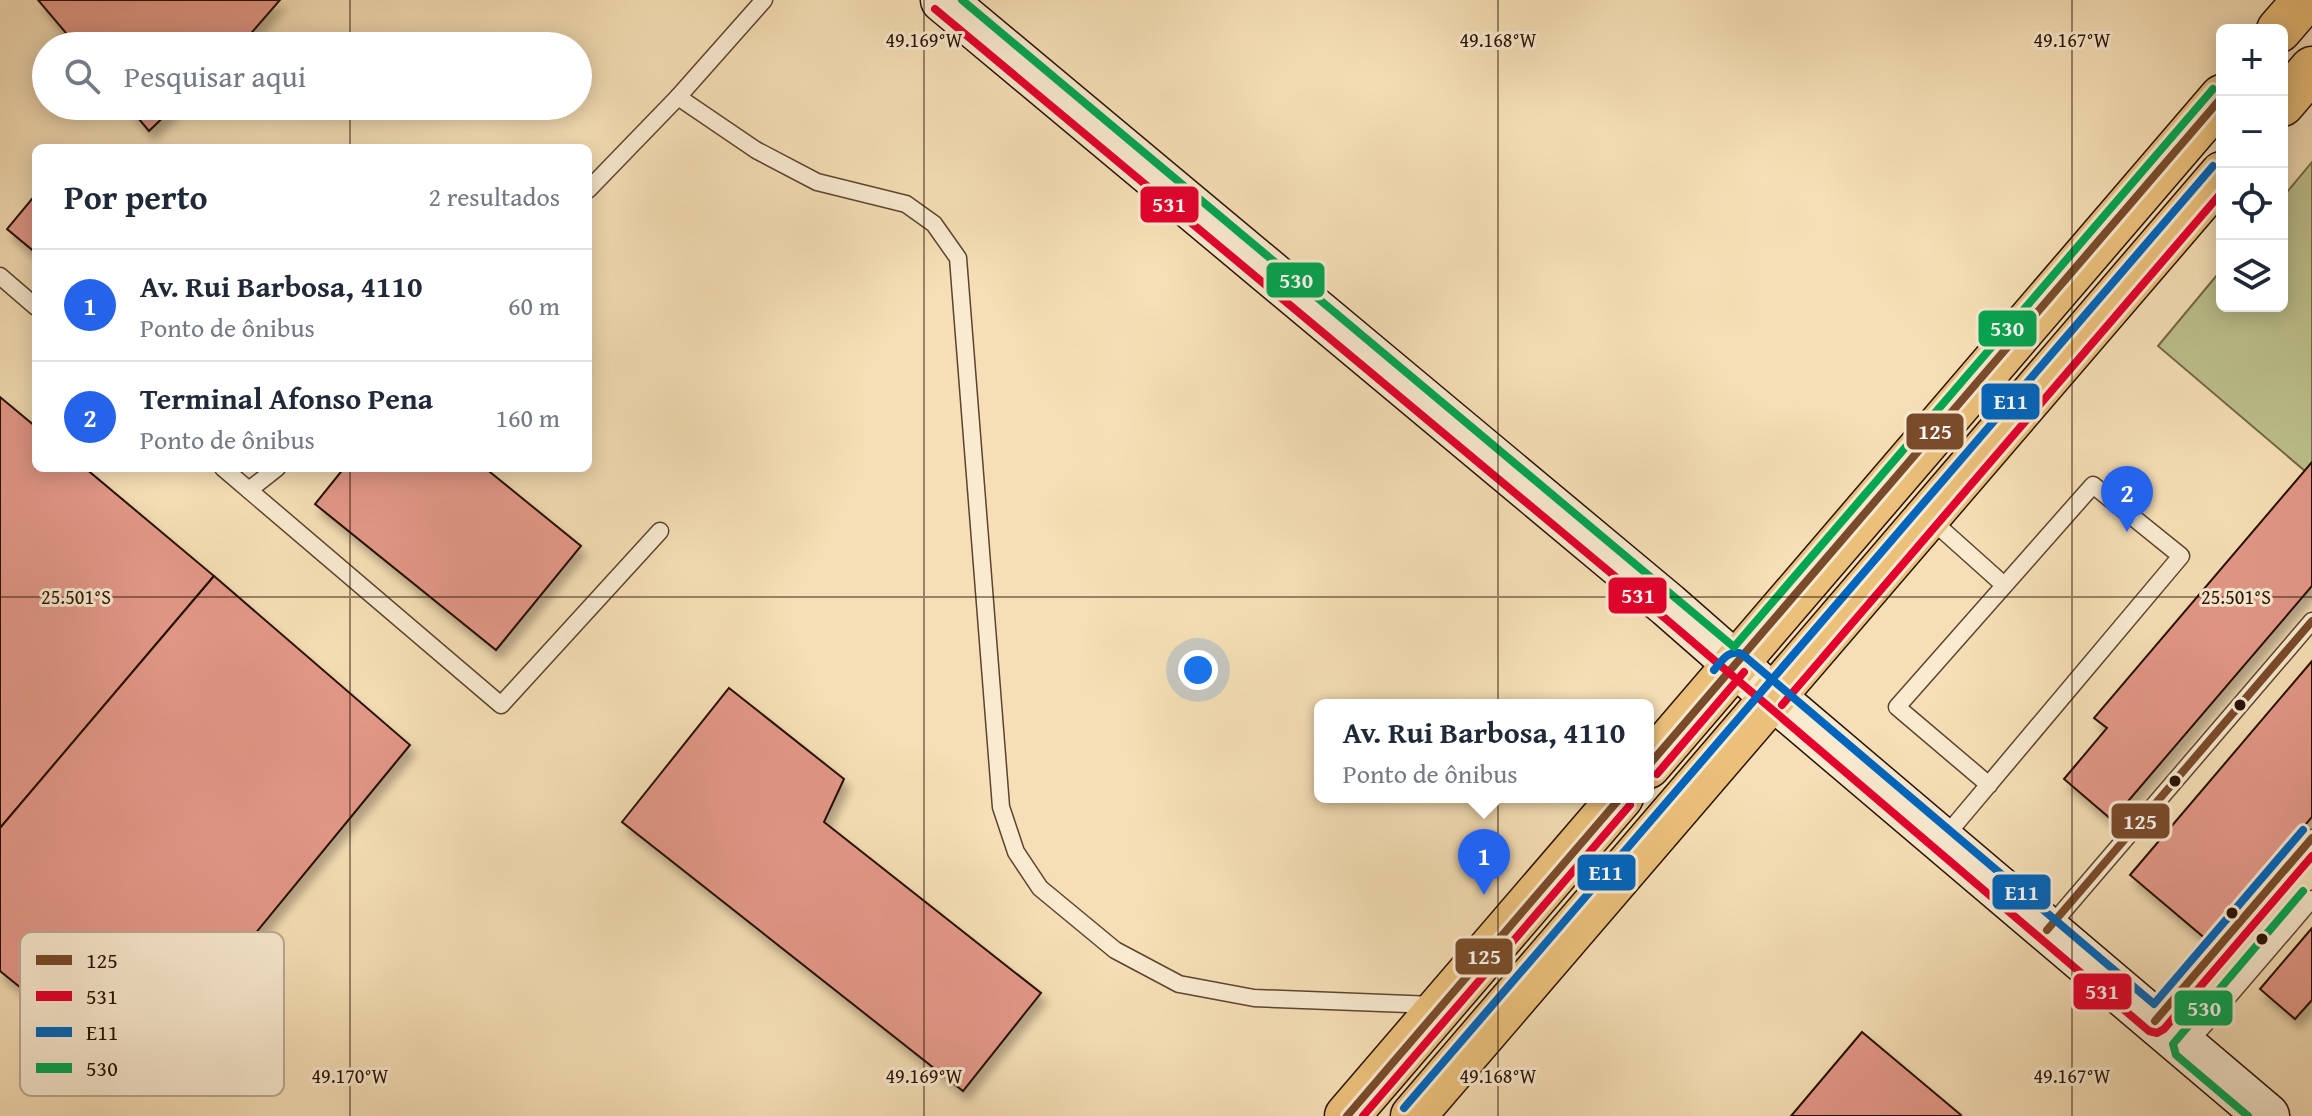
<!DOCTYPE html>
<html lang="pt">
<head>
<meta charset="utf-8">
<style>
  :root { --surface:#fff; --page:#f6f6f7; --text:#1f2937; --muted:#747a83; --line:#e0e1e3; --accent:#2563eb }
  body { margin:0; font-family:"Gentium Book Plus",serif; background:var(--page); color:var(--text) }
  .controls { position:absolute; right:24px; top:24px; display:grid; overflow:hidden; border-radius:12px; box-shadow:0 4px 20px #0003 }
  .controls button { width:72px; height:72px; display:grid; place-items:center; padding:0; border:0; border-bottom:2px solid var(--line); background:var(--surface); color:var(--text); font:40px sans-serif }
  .you { position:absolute; left:1198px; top:670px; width:28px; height:28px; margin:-20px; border:6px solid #fff; border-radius:50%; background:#1a73e8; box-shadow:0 0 0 12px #1a73e833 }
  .badge { display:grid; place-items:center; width:52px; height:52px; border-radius:50%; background:var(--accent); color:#fff; font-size:26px; font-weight:700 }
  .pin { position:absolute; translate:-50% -66px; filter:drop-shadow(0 2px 4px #0008) }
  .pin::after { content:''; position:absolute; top:42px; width:28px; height:24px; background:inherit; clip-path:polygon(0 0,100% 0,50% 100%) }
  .popup { position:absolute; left:1314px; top:699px; width:340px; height:104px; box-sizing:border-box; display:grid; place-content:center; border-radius:12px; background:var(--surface); filter:drop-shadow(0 2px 6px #0005); font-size:26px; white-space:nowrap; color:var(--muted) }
  .popup b { font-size:30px; color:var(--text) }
  .popup::after { content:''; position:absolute; left:50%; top:100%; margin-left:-16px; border:16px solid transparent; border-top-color:var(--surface) }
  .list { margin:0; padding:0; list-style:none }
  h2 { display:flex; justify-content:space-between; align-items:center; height:104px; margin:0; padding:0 32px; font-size:34px }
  h2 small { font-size:26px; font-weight:400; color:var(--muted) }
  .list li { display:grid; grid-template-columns:52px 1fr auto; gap:24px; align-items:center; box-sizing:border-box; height:112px; padding:0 32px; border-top:2px solid var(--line) }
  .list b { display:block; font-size:30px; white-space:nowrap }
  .list p { margin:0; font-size:26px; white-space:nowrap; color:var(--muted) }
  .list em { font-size:26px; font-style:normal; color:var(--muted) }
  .icon { flex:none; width:44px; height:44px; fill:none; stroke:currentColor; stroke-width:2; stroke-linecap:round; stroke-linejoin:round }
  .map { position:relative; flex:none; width:2312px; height:1116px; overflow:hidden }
  .search { position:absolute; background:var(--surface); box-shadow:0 4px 20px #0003; left:32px; top:32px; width:560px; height:88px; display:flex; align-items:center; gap:20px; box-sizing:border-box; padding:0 28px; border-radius:44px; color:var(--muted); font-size:30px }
  .panel { position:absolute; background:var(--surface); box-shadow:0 4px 20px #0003; left:32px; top:144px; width:560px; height:328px; border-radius:12px }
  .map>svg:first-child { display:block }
  .green { fill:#bdc18d; stroke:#726946; stroke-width:2 }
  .building { fill:#e39888; stroke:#281100; stroke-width:2; filter:url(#shadow) }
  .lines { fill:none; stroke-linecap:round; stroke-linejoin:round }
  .service-casing { stroke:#5c442e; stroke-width:19 }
  .secondary-casing { stroke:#281100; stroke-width:47 }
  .primary-casing { stroke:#281100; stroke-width:47 }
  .service { stroke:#f9ead0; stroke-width:16 }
  .secondary { stroke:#f9ead0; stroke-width:44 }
  .primary { stroke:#ebc07b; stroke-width:44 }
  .bus-1-casing { stroke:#f9ead0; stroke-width:14 }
  .bus-2-casing { stroke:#f9ead0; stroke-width:14 }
  .bus-3-casing { stroke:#f9ead0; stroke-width:14 }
  .bus-4-casing { stroke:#f9ead0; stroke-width:14 }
  .bus-1 { stroke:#7a4b2a; stroke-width:8 }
  .bus-2 { stroke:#e4002b; stroke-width:8 }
  .bus-3 { stroke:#0065bd; stroke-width:8 }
  .bus-4 { stroke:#00a651; stroke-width:8 }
  .ticks { fill:none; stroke:#281100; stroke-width:2; stroke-opacity:0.45 }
  .bus-dot { fill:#281100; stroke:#f9ead0; stroke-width:3 }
  .key { fill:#f9ead0; stroke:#baa992; stroke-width:2 }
  .key-label { font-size:22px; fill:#281100 }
  .ticks-label { font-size:20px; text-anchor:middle; fill:#281100; stroke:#f9ead0; stroke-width:6; stroke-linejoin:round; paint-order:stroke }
  .line-badge { stroke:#f9ead0; stroke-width:3 }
  .badge-label { font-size:22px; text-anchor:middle; font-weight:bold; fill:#fff }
</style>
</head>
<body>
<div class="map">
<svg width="2312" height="1116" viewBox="0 0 2312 1116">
  <defs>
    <filter id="shadow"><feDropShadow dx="5" dy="9" stdDeviation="4" flood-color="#0004"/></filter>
  </defs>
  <rect width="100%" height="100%" fill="#f6dfb6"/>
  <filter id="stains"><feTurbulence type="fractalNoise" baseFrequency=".0025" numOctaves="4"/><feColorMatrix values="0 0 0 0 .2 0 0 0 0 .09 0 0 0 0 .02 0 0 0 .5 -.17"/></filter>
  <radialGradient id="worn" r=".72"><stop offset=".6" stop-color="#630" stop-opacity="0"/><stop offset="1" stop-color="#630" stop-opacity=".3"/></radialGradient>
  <polygon class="green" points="2312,162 2312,462 2305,471 2158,346 2222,269 2222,306 2282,306 2282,198"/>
  <g class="building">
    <polygon points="38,0 280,0 240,46 77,46"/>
    <polygon points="128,106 175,106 149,131"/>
    <polygon points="36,194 36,253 7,229"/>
    <polygon points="0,397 36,427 36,468 85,468 214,576 0,828"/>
    <polygon points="2312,462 2312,586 2112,820 2064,779 2107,728 2094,718"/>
    <polygon points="344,468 485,468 581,546 496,650 315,504"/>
    <polygon points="214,576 410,745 135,1080 0,971 0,828"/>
    <polygon points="2312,661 2312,817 2207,940 2130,875"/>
    <polygon points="729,688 844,779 824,822 1041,993 963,1091 622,822"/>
    <polygon points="2312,928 2312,1000 2295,1019 2260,989"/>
    <polygon points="1862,1032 1961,1115 1960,1116 1791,1116"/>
  </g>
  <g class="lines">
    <g class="service-casing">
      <g id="service">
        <polyline points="678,97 756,150 817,182 906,204 934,224 958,258 1001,807 1016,852 1040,888 1115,950 1179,984 1254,998 1434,1005"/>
        <polyline points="588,190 678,97 764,0"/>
        <polyline points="0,276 36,307"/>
        <polyline points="223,468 501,705 660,531"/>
        <polyline points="249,490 277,468"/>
        <polyline points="1928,517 2004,585"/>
        <polyline points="1943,839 2181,556 2093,485 1897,707 1989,785"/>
        <polyline points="2048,929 2312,621"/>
        <polyline points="2156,1020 2312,838"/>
        <polyline points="2186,1046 2312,899"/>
      </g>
    </g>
    <g class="secondary-casing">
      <polyline id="secondary" points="943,0 1668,605 1773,697 2267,1116"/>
    </g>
    <g class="primary-casing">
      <g id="primary">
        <polyline points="2279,30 2305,0"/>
        <polyline points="2282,104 2312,69"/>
        <polyline points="1648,766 2222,97"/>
        <polyline points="1347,1116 1621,797"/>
        <polyline points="1413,1116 2222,174"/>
      </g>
    </g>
    <use href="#service" class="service"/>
    <use href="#secondary" class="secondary"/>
    <use href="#primary" class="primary"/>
    <g class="bus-1-casing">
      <g id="bus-1">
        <polyline points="1648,766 2222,97"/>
        <polyline points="2047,930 2312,621"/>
        <polyline points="2155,1021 2312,838"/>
        <polyline points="1347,1116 1621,797"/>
      </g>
    </g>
    <g class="bus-2-casing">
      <g id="bus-2">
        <polyline points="935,9 1660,614 2149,1031 2157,1033 2164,1029 2312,856"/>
        <polyline points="1782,705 2222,192"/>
        <polyline points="1657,774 1744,672"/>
        <polyline points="1363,1116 1630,805"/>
      </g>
    </g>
    <g class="bus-3-casing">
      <g id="bus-3">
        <path d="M1714,670C1722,661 1728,649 1742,654L2154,1004L2303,830"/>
        <polyline points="1404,1108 2213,166"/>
      </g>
    </g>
    <g class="bus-4-casing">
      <g id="bus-4">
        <polyline points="962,0 1734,647 2213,89"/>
        <polyline points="2248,1116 2176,1055 2173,1044 2303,891"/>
      </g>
    </g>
    <use href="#bus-1" class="bus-1"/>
    <use href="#bus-2" class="bus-2"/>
    <use href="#bus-3" class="bus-3"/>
    <use href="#bus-4" class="bus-4"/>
  </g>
  <path class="ticks" d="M350,0V46M924,0V1116M1498,0V1116M2072,0V1116M350,106V148M350,468V1116M0,597H2312"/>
  <g class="bus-dot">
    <circle cx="2240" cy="705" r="7"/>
    <circle cx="2175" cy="781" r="7"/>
    <circle cx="2232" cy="913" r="7"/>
    <circle cx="2262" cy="939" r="7"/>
  </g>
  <rect x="20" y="932" width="264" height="164" rx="12" class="key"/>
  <rect x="36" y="955" width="36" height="10" fill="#7a4b2a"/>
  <rect x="36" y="991" width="36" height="10" fill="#e4002b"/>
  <rect x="36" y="1027" width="36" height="10" fill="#0065bd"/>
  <rect x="36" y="1063" width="36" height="10" fill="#00a651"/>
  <g class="key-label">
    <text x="86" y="968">125</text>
    <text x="86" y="1004">531</text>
    <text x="86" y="1040">E11</text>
    <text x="86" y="1076">530</text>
  </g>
  <g class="ticks-label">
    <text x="924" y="47">49.169°W</text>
    <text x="1498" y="47">49.168°W</text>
    <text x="2072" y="47">49.167°W</text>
    <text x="76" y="604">25.501°S</text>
    <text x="2236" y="604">25.501°S</text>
    <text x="350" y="1083">49.170°W</text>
    <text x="924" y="1083">49.169°W</text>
    <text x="1498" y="1083">49.168°W</text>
    <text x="2072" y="1083">49.167°W</text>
  </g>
  <g class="line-badge">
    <rect x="1139" y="185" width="61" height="39" rx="8" fill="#e4002b"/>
    <rect x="1265" y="261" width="61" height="38" rx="8" fill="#00a651"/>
    <rect x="1977" y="309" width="61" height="39" rx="8" fill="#00a651"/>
    <rect x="1980" y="382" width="61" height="39" rx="8" fill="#0065bd"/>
    <rect x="1905" y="412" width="60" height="39" rx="8" fill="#7a4b2a"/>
    <rect x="1607" y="576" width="61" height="39" rx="8" fill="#e4002b"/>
    <rect x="2110" y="802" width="61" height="38" rx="8" fill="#7a4b2a"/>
    <rect x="1576" y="853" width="61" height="39" rx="8" fill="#0065bd"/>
    <rect x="1991" y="873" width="61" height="38" rx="8" fill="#0065bd"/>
    <rect x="1454" y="937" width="60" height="39" rx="8" fill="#7a4b2a"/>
    <rect x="2072" y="972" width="61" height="39" rx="8" fill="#e4002b"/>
    <rect x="2173" y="989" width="61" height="38" rx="8" fill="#00a651"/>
  </g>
  <g class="badge-label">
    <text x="1169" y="212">531</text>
    <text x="1296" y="288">530</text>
    <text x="2007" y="336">530</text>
    <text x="2011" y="409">E11</text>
    <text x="1935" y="439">125</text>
    <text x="1638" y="603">531</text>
    <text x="2140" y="829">125</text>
    <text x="1606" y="880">E11</text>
    <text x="2022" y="900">E11</text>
    <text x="1484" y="964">125</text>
    <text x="2102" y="999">531</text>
    <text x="2204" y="1016">530</text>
  </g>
  <rect width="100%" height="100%" filter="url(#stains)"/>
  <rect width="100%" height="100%" fill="url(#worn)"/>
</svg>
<div class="controls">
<button>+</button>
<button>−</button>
<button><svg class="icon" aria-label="locate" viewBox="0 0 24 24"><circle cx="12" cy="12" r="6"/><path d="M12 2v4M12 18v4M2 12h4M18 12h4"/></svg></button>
<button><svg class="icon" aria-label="layers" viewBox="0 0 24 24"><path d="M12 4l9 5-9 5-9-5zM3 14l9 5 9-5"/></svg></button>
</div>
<div class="you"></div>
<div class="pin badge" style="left:1484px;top:895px">1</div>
<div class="popup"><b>Av. Rui Barbosa, 4110</b>Ponto de ônibus</div>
<div class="pin badge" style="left:2127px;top:532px">2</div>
<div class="search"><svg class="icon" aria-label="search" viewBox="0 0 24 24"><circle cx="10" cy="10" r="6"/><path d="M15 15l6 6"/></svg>Pesquisar aqui</div>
<section class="panel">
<h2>Por perto<small>2 resultados</small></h2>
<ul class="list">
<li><span class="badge">1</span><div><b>Av. Rui Barbosa, 4110</b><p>Ponto de ônibus</p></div><em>60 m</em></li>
<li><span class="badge">2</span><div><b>Terminal Afonso Pena</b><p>Ponto de ônibus</p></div><em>160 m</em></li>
</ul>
</section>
</div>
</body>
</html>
